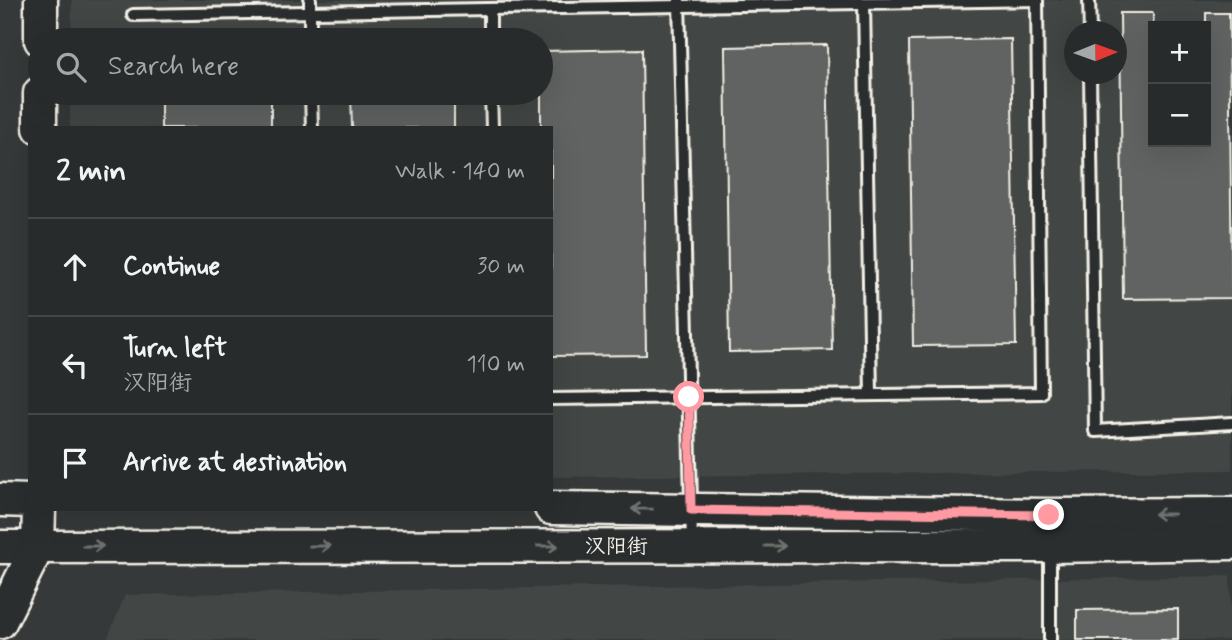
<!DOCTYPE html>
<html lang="en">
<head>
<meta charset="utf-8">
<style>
  :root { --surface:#282b2b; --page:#303333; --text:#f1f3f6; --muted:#a5a7a9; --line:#444747 }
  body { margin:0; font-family:Mynerve,"LXGW WenKai TC",sans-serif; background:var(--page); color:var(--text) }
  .controls { position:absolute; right:21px; top:21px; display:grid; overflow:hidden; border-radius:0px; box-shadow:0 7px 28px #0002 }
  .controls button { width:63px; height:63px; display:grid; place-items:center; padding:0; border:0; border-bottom:2px solid var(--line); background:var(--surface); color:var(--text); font:35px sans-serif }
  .compass { position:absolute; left:1064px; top:21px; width:63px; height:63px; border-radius:50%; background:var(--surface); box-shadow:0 7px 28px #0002; rotate:89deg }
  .stop { position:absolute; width:21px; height:21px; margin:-16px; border:5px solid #ff9aa2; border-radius:50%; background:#fff }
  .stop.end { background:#ff9aa2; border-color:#fff; box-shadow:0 2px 7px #0008 }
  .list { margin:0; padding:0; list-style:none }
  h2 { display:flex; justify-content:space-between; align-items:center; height:91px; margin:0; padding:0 28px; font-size:30px }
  h2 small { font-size:23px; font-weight:400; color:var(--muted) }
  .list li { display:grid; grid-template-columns:46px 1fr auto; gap:21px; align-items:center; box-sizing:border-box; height:98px; padding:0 28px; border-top:2px solid var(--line) }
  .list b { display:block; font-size:26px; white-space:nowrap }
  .list p { margin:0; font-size:23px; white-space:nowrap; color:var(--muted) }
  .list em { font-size:23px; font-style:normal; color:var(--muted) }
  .icon { flex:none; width:38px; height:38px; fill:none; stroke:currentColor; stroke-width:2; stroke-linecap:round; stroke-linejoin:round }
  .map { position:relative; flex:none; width:1232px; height:640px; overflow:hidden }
  .search { position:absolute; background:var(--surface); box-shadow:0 7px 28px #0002; left:28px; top:28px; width:525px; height:77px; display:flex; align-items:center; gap:18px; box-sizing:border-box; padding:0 24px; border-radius:38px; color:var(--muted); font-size:26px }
  .panel { position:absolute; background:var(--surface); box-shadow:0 7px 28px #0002; left:28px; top:126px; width:525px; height:385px; border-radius:0px }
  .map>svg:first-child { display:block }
  .built { fill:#434645; fill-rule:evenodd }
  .building { fill:#616362; stroke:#f4f1e8; stroke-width:2 }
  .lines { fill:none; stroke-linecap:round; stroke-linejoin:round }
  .service-casing { stroke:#f4f1e8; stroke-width:16 }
  .secondary-casing { stroke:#f4f1e8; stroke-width:37 }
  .service { stroke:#2a2d2e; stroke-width:10 }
  .secondary { stroke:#2a2d2e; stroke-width:32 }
  .oneway { stroke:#71726f }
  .route { stroke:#ff9aa2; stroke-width:9 }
  .labels { text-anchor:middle; stroke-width:7; stroke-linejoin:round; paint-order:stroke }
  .street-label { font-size:21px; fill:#f4f1e8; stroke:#2a2d2e }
</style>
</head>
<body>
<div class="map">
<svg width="1232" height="640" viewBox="0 0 1232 640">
  <rect width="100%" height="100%" fill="#363939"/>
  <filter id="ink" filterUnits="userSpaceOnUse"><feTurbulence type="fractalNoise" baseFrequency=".0143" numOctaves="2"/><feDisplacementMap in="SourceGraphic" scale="14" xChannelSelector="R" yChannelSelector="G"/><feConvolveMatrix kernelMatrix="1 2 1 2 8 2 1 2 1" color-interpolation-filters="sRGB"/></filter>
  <g filter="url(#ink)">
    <g class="built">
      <path d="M72,0H1232V470L551,477V128H70V93H541V40H71ZM1153,26H1206V142H1153ZM1074,32H1116V74H1074Z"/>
      <polygon points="1230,576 1232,640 107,640 125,595"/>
    </g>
    <g class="building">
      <polygon points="1120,13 1153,13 1153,142 1206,142 1206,13 1229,13 1232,298 1123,299"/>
      <polygon points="1011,39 1016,345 913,346 909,41"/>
      <polygon points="827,45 832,350 729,352 725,47"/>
      <polygon points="642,49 646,355 551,356 551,128 541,128 541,51"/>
      <rect x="161" y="93" width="110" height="35"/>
      <polygon points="351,93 454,93 454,128 352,128"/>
      <polygon points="1178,609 1178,640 1077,640 1077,610"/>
    </g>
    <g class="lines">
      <g class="service-casing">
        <g id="service">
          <polyline points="310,0 310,40"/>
          <polyline points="679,0 692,544"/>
          <polyline points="1089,0 1090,32"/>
          <polyline points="864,3 871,395"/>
          <polyline points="490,9 490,40"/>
          <polyline points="133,15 1037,0"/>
          <polyline points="1090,74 1095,431 1232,423"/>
          <polyline points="311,93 312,128"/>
          <polyline points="491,93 492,128"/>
          <polyline points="551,399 1041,393 1037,0"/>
          <polyline points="1050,549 1050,640"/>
        </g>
      </g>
      <g class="secondary-casing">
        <g id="secondary">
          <polyline points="41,40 41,0"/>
          <polyline points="40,128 40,93"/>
          <polyline points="0,500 30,501"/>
          <polyline points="551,508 1049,515 1232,514"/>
          <polyline points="0,547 1050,546 1232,543"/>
          <polyline points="0,622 38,546 39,509"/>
        </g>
      </g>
      <use href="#service" class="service"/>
      <use href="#secondary" class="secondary"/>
    </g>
    <defs><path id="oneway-shaft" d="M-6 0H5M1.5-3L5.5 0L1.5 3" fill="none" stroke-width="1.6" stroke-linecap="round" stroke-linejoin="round" transform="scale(1.75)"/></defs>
    <g class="oneway">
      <use href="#oneway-shaft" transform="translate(642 509) rotate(-179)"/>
      <use href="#oneway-shaft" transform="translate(1164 514) rotate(180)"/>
      <use href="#oneway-shaft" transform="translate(93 546)"/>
      <use href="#oneway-shaft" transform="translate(320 546)"/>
      <use href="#oneway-shaft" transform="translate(548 546)"/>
      <use href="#oneway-shaft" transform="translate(775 546)"/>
    </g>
  </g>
  <g class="lines" filter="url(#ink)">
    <polyline class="route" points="689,397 691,510 1049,515"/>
  </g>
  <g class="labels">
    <g class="street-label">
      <text x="616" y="553">汉阳街</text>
    </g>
  </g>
</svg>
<div class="controls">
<button>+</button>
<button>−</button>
</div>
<svg class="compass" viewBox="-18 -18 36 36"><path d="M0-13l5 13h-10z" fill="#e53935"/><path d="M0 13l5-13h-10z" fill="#a5a7a9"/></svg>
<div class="stop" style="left:689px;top:397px"></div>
<div class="stop end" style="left:1049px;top:515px"></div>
<div class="search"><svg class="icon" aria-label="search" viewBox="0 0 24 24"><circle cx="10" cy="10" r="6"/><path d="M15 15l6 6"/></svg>Search here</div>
<section class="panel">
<h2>2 min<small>Walk · 140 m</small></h2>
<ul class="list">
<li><svg class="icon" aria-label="ahead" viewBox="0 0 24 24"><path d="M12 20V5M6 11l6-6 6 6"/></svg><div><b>Continue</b></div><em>30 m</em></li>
<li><svg class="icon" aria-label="left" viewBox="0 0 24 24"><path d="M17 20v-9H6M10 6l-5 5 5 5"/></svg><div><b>Turn left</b><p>汉阳街</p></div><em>110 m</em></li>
<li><svg class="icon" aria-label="arrive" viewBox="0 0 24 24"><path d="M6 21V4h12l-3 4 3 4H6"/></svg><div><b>Arrive at destination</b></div></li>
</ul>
</section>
</div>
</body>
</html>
